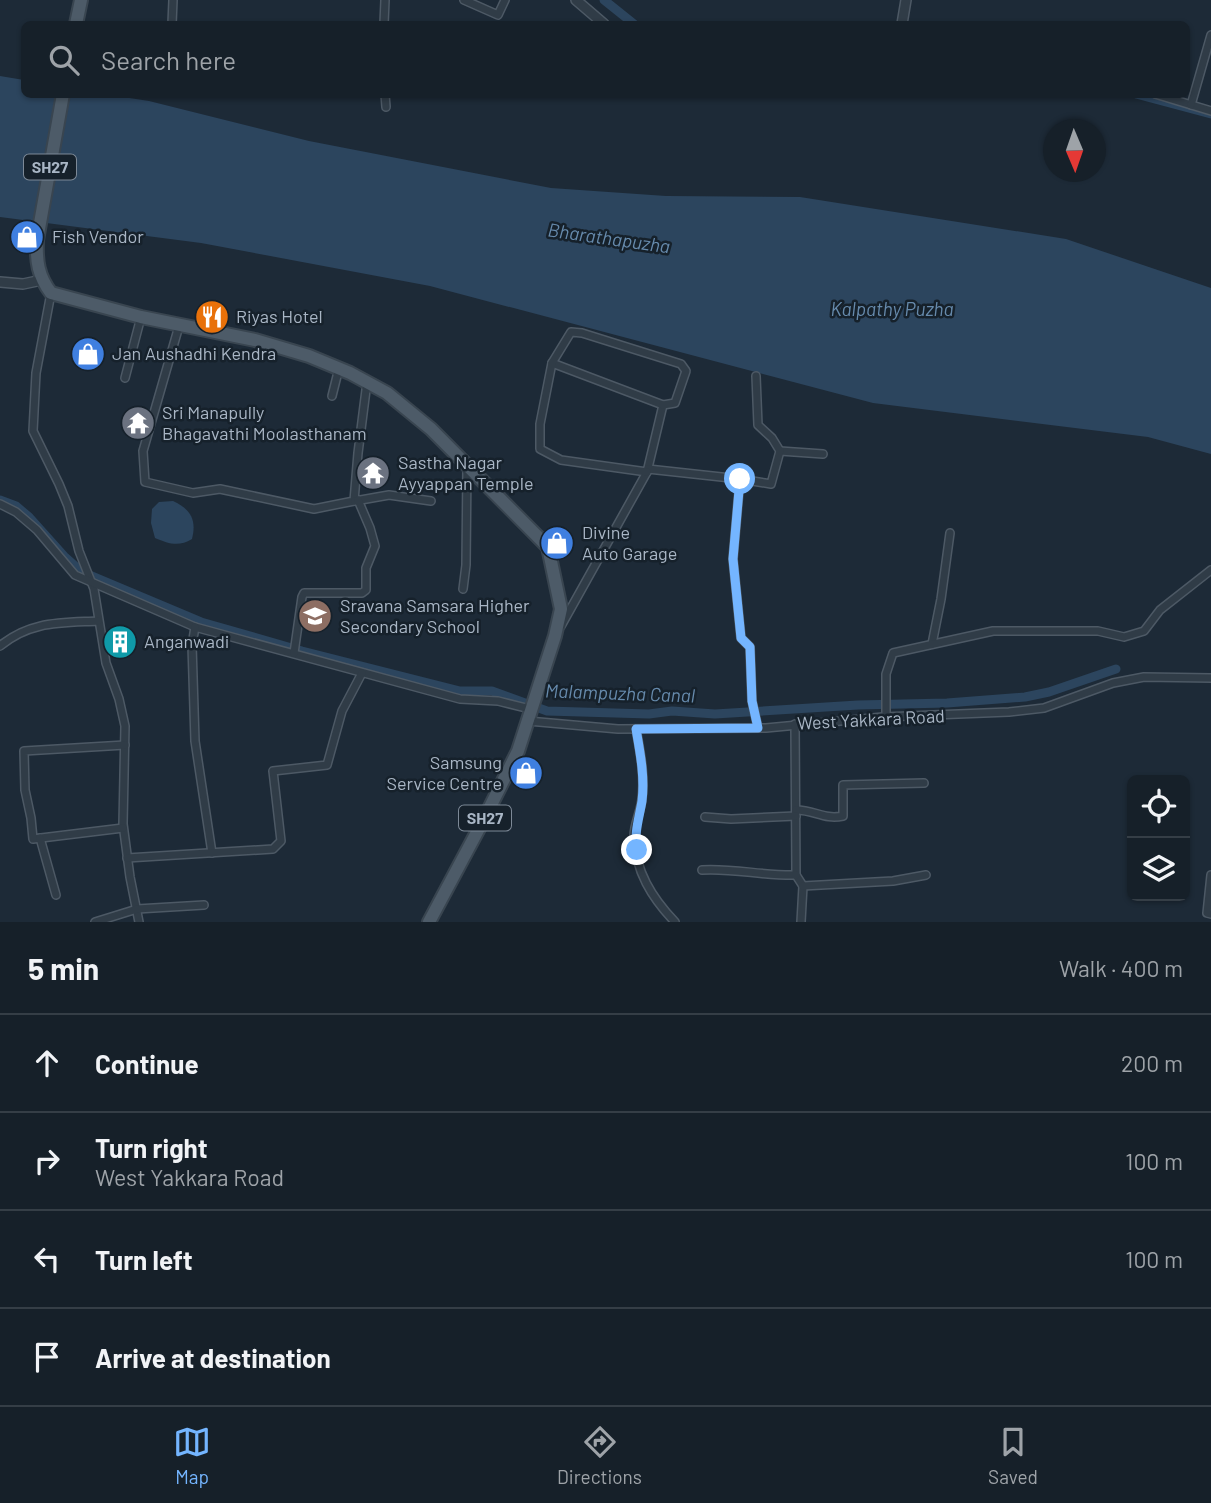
<!DOCTYPE html>
<html lang="en">
<head>
<meta charset="utf-8">
<style>
  :root { --surface:#162029; --page:#232d35; --text:#f1f3f6; --muted:#9ea3a8; --line:#353e46; --accent:#74b5ff }
  body { margin:0; font-family:Barlow,sans-serif; background:var(--page); color:var(--text) }
  .controls { position:absolute; right:21px; bottom:21px; display:grid; overflow:hidden; border-radius:10px; box-shadow:0 2px 5px #0004 }
  .controls button { width:63px; height:63px; display:grid; place-items:center; padding:0; border:0; border-bottom:2px solid var(--line); background:var(--surface); color:var(--text); font:35px sans-serif }
  .compass { position:absolute; left:1043px; top:119px; width:63px; height:63px; border-radius:50%; background:var(--surface); box-shadow:0 2px 5px #0004; rotate:178deg }
  .stop { position:absolute; width:21px; height:21px; margin:-16px; border:5px solid #74b5ff; border-radius:50%; background:#fff }
  .stop.end { background:#74b5ff; border-color:#fff; box-shadow:0 2px 7px #0008 }
  .list { margin:0; padding:0; list-style:none }
  h2 { display:flex; justify-content:space-between; align-items:center; height:91px; margin:0; padding:0 28px; font-size:30px }
  h2 small { font-size:23px; font-weight:400; color:var(--muted) }
  .list li { display:grid; grid-template-columns:46px 1fr auto; gap:21px; align-items:center; box-sizing:border-box; height:98px; padding:0 28px; border-top:2px solid var(--line) }
  .list b { display:block; font-size:26px; white-space:nowrap }
  .list p { margin:0; font-size:23px; white-space:nowrap; color:var(--muted) }
  .list em { font-size:23px; font-style:normal; color:var(--muted) }
  .icon { flex:none; width:38px; height:38px; fill:none; stroke:currentColor; stroke-width:2; stroke-linecap:round; stroke-linejoin:round }
  .map { position:relative; flex:none; width:1211px; height:922px; overflow:hidden }
  .search { position:absolute; background:var(--surface); box-shadow:0 2px 5px #0004; left:21px; right:21px; top:21px; height:77px; display:flex; align-items:center; gap:18px; box-sizing:border-box; padding:0 24px; border-radius:10px; color:var(--muted); font-size:26px }
  .sheet { height:483px; background:var(--surface) }
  nav { display:flex; justify-content:space-around; align-items:center; box-sizing:border-box; height:98px; border-top:2px solid var(--line); background:var(--surface); font-size:19px; color:var(--muted) }
  nav a { display:grid; justify-items:center; gap:4px }
  nav .on { color:var(--accent) }
  .map>svg:first-child { display:block }
  .water { fill:#2c455e }
  .lines { fill:none; stroke-linecap:round; stroke-linejoin:round }
  .canal { stroke:#2c455e; stroke-width:9 }
  .minor-casing { stroke:#4d5965; stroke-width:10 }
  .tertiary-casing { stroke:#4d5965; stroke-width:12 }
  .primary-casing { stroke:#394550; stroke-width:16 }
  .minor { stroke:#303c47; stroke-width:7 }
  .tertiary { stroke:#303c47; stroke-width:9 }
  .primary { stroke:#4d5b68; stroke-width:12 }
  .route { stroke:#74b5ff; stroke-width:9 }
  .labels { text-anchor:middle; stroke-width:5; stroke-linejoin:round; paint-order:stroke }
  .shield { fill:#16212b; stroke:#7d8997; stroke-width:2 }
  .shield-label { font-size:16px; font-weight:bold; fill:#a9b6c5 }
  .poi-label { font-size:18px; fill:#a9b6c5; stroke:#16212b; text-anchor:start }
  .street-label { font-size:18px; fill:#a9b6c5; stroke:#16212b }
  .water-label { font-size:19px; font-style:italic; fill:#668aac; stroke:#16212b }
</style>
</head>
<body>
<div class="map">
<svg width="1211" height="922" viewBox="0 0 1211 922">
  <rect width="100%" height="100%" fill="#1d2a37"/>
  <g class="water">
    <polygon points="0,76 24,80 24,94 110,95 149,101 309,141 551,188 666,196 800,197 1066,239 1211,288 1211,454 1148,437 873,403 430,286 201,243 0,217"/>
    <path d="M173,501C190,509 197,519 192,539C179,547 169,544 155,538L151,523L152,509L159,502Z"/>
  </g>
  <g class="lines">
    <g class="canal">
      <polyline points="604,0 634,24"/>
      <polyline points="1136,94 1211,114"/>
      <polyline points="0,500 16,506 29,517 64,556 82,572 201,622 302,651 460,691 492,691 547,711 649,714 672,711 715,714 858,705 947,703 1025,697 1049,692 1116,669"/>
    </g>
    <g class="minor-casing">
      <g id="minor">
        <polyline points="464,0 498,15 505,0"/>
        <polyline points="172,24 173,0"/>
        <polyline points="384,24 385,0"/>
        <polyline points="385,94 386,107"/>
        <polyline points="1155,94 1211,111"/>
        <polyline points="1191,105 1211,35"/>
        <polyline points="51,293 36,373 33,431 59,484 68,506 79,551 94,589 106,663 119,699 125,726 123,824 130,877 139,922"/>
        <polyline points="179,326 143,451 145,482 193,493 220,489 314,509 354,501 358,453 367,382"/>
        <polyline points="552,363 663,405 647,472 561,626"/>
        <polyline points="125,378 141,317"/>
        <polyline points="332,396 339,368"/>
        <polyline points="780,451 823,454"/>
        <polyline points="648,469 740,479 733,559 741,638 750,647 752,701 758,728"/>
        <polyline points="647,472 561,460 540,449 540,424 552,363 571,332 582,333 681,364 686,371 675,403 663,405"/>
        <polyline points="740,479 771,484 780,451 772,438 758,425 756,376"/>
        <polyline points="355,501 389,495 431,501"/>
        <polyline points="0,504 16,512 37,530 75,575 195,627 460,699 498,701 530,709"/>
        <polyline points="463,589 466,565 467,465"/>
        <polyline points="195,627 192,645 195,741 212,853"/>
        <polyline points="932,644 941,599 950,533"/>
        <path d="M0,646C30,621 60,623 98,621"/>
        <polyline points="294,653 302,597 304,593 362,593 366,590 366,568 375,546 370,528 358,500"/>
        <polyline points="886,717 886,674 893,653 993,631 1098,631 1124,637 1144,631 1160,610 1211,570"/>
        <polyline points="528,721 618,729 766,728 883,717 1009,712 1044,708 1113,683 1144,677 1211,678"/>
        <polyline points="795,724 796,875 803,886 801,922"/>
        <path d="M636,729C640,751 645,776 642,799C641,811 634,824 634,836C635,871 652,898 675,922"/>
        <path d="M796,810C815,810 824,820 843,816V785L924,783"/>
        <polyline points="705,817 731,819 796,816"/>
        <polyline points="123,828 33,839 31,818 25,790 24,751 125,745"/>
        <polyline points="40,838 56,895"/>
        <polyline points="127,858 273,849 281,841 273,771 327,765 342,711 362,673"/>
        <path d="M702,870C733,868 764,876 796,875"/>
        <polyline points="1211,875 1207,913 1211,914"/>
        <polyline points="803,886 893,881 926,875"/>
        <polyline points="95,922 137,909 204,905"/>
      </g>
    </g>
    <g class="tertiary-casing">
      <g id="tertiary">
        <polyline points="576,0 604,24"/>
        <polyline points="902,24 906,0"/>
        <polyline points="0,282 23,284 42,280"/>
      </g>
    </g>
    <g class="primary-casing">
      <g id="primary">
        <polyline points="76,24 81,0"/>
        <path d="M63,94L37,240C36,261 38,276 51,293L141,317L255,340L309,356L350,373L387,393L431,429L548,547L561,609L555,636L518,751L484,819L429,922"/>
      </g>
    </g>
    <use href="#minor" class="minor"/>
    <use href="#tertiary" class="tertiary"/>
    <use href="#primary" class="primary"/>
  </g>
  <g class="lines">
    <path class="route" d="M637,850C634,832 639,819 642,801C645,777 640,752 636,729L758,728L752,701L750,647L741,638L733,559L740,479"/>
  </g>
  <defs>
    <g id="shop-disc" transform="scale(1.75)"><circle r="9.5" fill="#3f7fe0" stroke="#16212b"/><path d="M-5-2.5h2.3a2.7 3.5 0 0 1 5.4 0H5L5.5 6h-11ZM-1.5-2.5h3a1.5 2.3 0 0 0-3 0Z" fill="#fff"/></g>
    <g id="restaurant-disc" transform="scale(1.75)"><circle r="9.5" fill="#e8710a" stroke="#16212b"/><path d="M-5-6h1v4h1v-4h1v4h1v-4h1v5L-1.5 .5V6h-2V.5L-5-1ZM5-6V6H3V1.5H1.5Q1.5-4 5-6Z" fill="#fff"/></g>
    <g id="temple-disc" transform="scale(1.75)"><circle r="9.5" fill="#6b7280" stroke="#16212b"/><path d="M0-6L5-2H3V0L6.5 2.5H4V6H1.5V3h-3V6H-4V2.5H-6.5L-3 0V-2H-5Z" fill="#fff"/></g>
    <g id="school-disc" transform="scale(1.75)"><circle r="9.5" fill="#8d6e63" stroke="#16212b"/><path d="M0-5L7-2L0 1L-7-2ZM-4 1L0 2.5L4 1V4Q0 6-4 4Z" fill="#fff"/></g>
    <g id="building-disc" transform="scale(1.75)"><circle r="9.5" fill="#0f9aa8" stroke="#16212b"/><path d="M-4-6H4V6H1V3H-1V6H-4ZM-2.5-4.3h1.7v1.8h-1.7ZM.8-4.3h1.7v1.8H.8ZM-2.5-1h1.7V.8h-1.7ZM.8-1h1.7V.8H.8Z" fill="#fff"/></g>
  </defs>
  <g fill-rule="evenodd">
    <use href="#shop-disc" x="27" y="237"/>
    <use href="#restaurant-disc" x="212" y="317"/>
    <use href="#shop-disc" x="88" y="354"/>
    <use href="#temple-disc" x="138" y="423"/>
    <use href="#temple-disc" x="373" y="473"/>
    <use href="#shop-disc" x="557" y="543"/>
    <use href="#school-disc" x="315" y="616"/>
    <use href="#building-disc" x="120" y="642"/>
    <use href="#shop-disc" x="526" y="773"/>
  </g>
  <g class="labels">
    <g class="shield">
      <rect x="24" y="154.5" width="52" height="25" rx="5"/>
      <rect x="459" y="805.5" width="52" height="25" rx="5"/>
    </g>
    <g class="shield-label">
      <text x="50" y="173">SH27</text>
      <text x="485" y="824">SH27</text>
    </g>
    <g class="poi-label">
      <text x="52" y="243">Fish Vendor</text>
      <text x="236" y="323">Riyas Hotel</text>
      <text x="112" y="360">Jan Aushadhi Kendra</text>
      <text x="162" y="419">Sri Manapully<tspan x="162" dy="21">Bhagavathi Moolasthanam</tspan></text>
      <text x="398" y="469">Sastha Nagar<tspan x="398" dy="21">Ayyappan Temple</tspan></text>
      <text x="582" y="539">Divine<tspan x="582" dy="21">Auto Garage</tspan></text>
      <text x="340" y="612">Sravana Samsara Higher<tspan x="340" dy="21">Secondary School</tspan></text>
      <text x="144" y="648">Anganwadi</text>
      <text x="502" y="769" text-anchor="end">Samsung<tspan x="502" dy="21">Service Centre</tspan></text>
    </g>
    <g class="street-label">
      <text transform="translate(871 720) rotate(-3)" y="6">West Yakkara Road</text>
    </g>
    <g class="water-label">
      <text transform="translate(609 238) rotate(8)" y="7">Bharathapuzha</text>
      <text x="892" y="316">Kalpathy Puzha</text>
      <text transform="translate(620 693) rotate(2)" y="7">Malampuzha Canal</text>
    </g>
  </g>
</svg>
<div class="controls">
<button><svg class="icon" aria-label="locate" viewBox="0 0 24 24"><circle cx="12" cy="12" r="6"/><path d="M12 2v4M12 18v4M2 12h4M18 12h4"/></svg></button>
<button><svg class="icon" aria-label="layers" viewBox="0 0 24 24"><path d="M12 4l9 5-9 5-9-5zM3 14l9 5 9-5"/></svg></button>
</div>
<svg class="compass" viewBox="-18 -18 36 36"><path d="M0-13l5 13h-10z" fill="#e53935"/><path d="M0 13l5-13h-10z" fill="#9ea3a8"/></svg>
<div class="stop" style="left:740px;top:479px"></div>
<div class="stop end" style="left:637px;top:850px"></div>
<div class="search"><svg class="icon" aria-label="search" viewBox="0 0 24 24"><circle cx="10" cy="10" r="6"/><path d="M15 15l6 6"/></svg>Search here</div>
</div>
<section class="sheet">
<h2>5 min<small>Walk · 400 m</small></h2>
<ul class="list">
<li><svg class="icon" aria-label="ahead" viewBox="0 0 24 24"><path d="M12 20V5M6 11l6-6 6 6"/></svg><div><b>Continue</b></div><em>200 m</em></li>
<li><svg class="icon" aria-label="right" viewBox="0 0 24 24"><path d="M7 20v-9h11M14 6l5 5-5 5"/></svg><div><b>Turn right</b><p>West Yakkara Road</p></div><em>100 m</em></li>
<li><svg class="icon" aria-label="left" viewBox="0 0 24 24"><path d="M17 20v-9H6M10 6l-5 5 5 5"/></svg><div><b>Turn left</b></div><em>100 m</em></li>
<li><svg class="icon" aria-label="arrive" viewBox="0 0 24 24"><path d="M6 21V4h12l-3 4 3 4H6"/></svg><div><b>Arrive at destination</b></div></li>
</ul>
</section>
<nav>
<a class="on"><svg class="icon" aria-label="map" viewBox="0 0 24 24"><path d="M3 6l6-2 6 2 6-2v14l-6 2-6-2-6 2zM9 4v14M15 6v14"/></svg>Map</a>
<a><svg class="icon" aria-label="directions" viewBox="0 0 24 24"><path d="M12 3l9 9-9 9-9-9zM9 14v-3h6M13 9l2 2-2 2"/></svg>Directions</a>
<a><svg class="icon" aria-label="saved" viewBox="0 0 24 24"><path d="M7 4h10v16l-5-4-5 4z"/></svg>Saved</a>
</nav>
</body>
</html>
